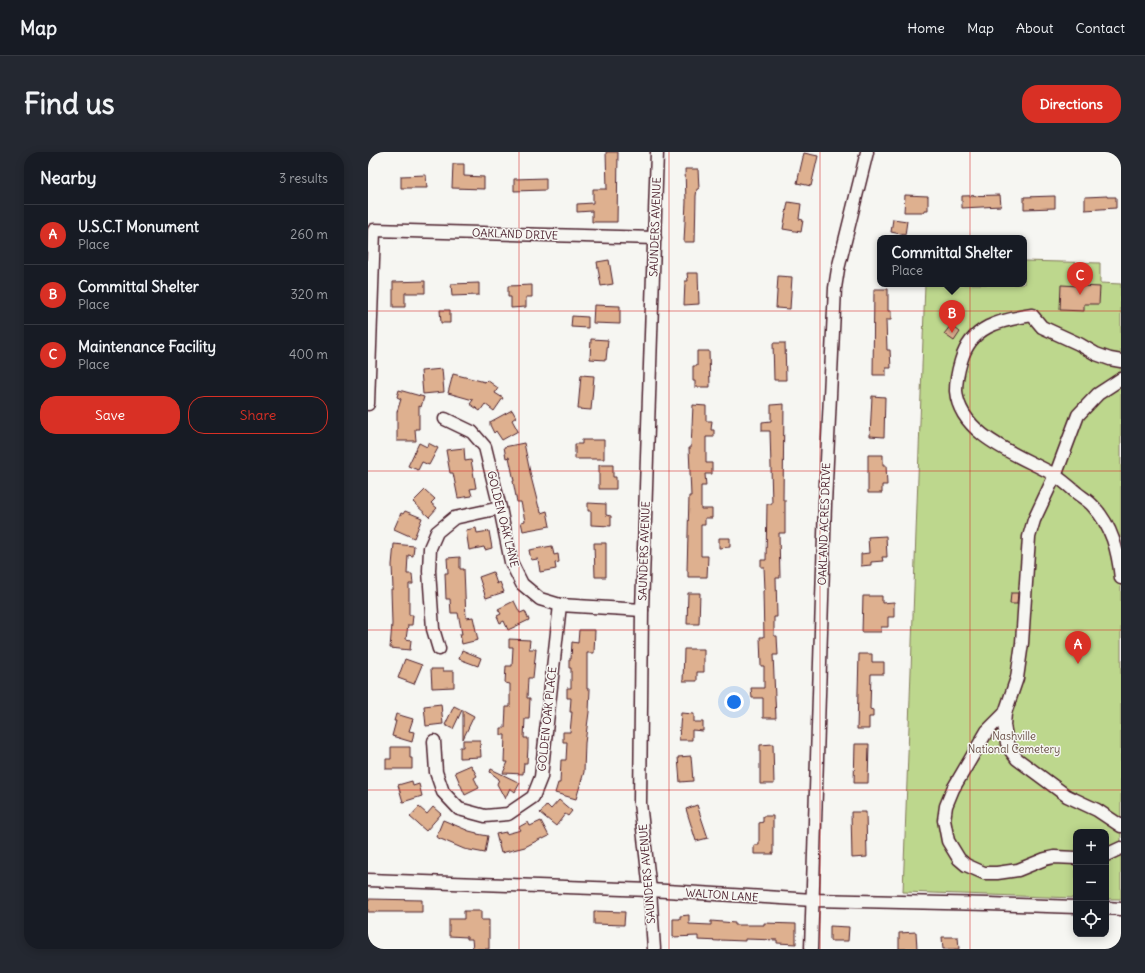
<!DOCTYPE html>
<html lang="en">
<head>
<meta charset="utf-8">
<style>
  :root { --surface:#171b24; --page:#242831; --text:#f1f3f6; --muted:#9ea1a6; --line:#363941; --accent:#d93025 }
  body { margin:0; font-family:Delius,sans-serif; background:var(--page); color:var(--text) }
  .controls { position:absolute; right:12px; bottom:12px; display:grid; overflow:hidden; border-radius:8px; box-shadow:0 2px 10px #0003 }
  .controls button { width:36px; height:36px; display:grid; place-items:center; padding:0; border:0; border-bottom:1px solid var(--line); background:var(--surface); color:var(--text); font:20px sans-serif }
  .you { position:absolute; left:366px; top:550px; width:14px; height:14px; margin:-10px; border:3px solid #fff; border-radius:50%; background:#1a73e8; box-shadow:0 0 0 6px #1a73e833 }
  .badge { display:grid; place-items:center; width:26px; height:26px; border-radius:50%; background:var(--accent); color:#fff; font-size:13px; font-weight:700 }
  .pin { position:absolute; translate:-50% -33px; filter:drop-shadow(0 1px 2px #0008) }
  .pin::after { content:''; position:absolute; top:21px; width:14px; height:12px; background:inherit; clip-path:polygon(0 0,100% 0,50% 100%) }
  .popup { position:absolute; left:509px; top:83px; width:150px; height:52px; box-sizing:border-box; display:grid; place-content:center; border-radius:8px; background:var(--surface); filter:drop-shadow(0 1px 3px #0005); font-size:13px; white-space:nowrap; color:var(--muted) }
  .popup b { font-size:15px; color:var(--text) }
  .popup::after { content:''; position:absolute; left:50%; top:100%; margin-left:-8px; border:8px solid transparent; border-top-color:var(--surface) }
  .list { margin:0; padding:0; list-style:none }
  h2 { display:flex; justify-content:space-between; align-items:center; height:52px; margin:0; padding:0 16px; font-size:17px }
  h2 small { font-size:13px; font-weight:400; color:var(--muted) }
  .list li { display:grid; grid-template-columns:26px 1fr auto; gap:12px; align-items:center; box-sizing:border-box; height:60px; padding:0 16px; border-top:1px solid var(--line) }
  .list b { display:block; font-size:15px; white-space:nowrap }
  .list p { margin:0; font-size:13px; white-space:nowrap; color:var(--muted) }
  .list em { font-size:13px; font-style:normal; color:var(--muted) }
  .actions { display:flex; gap:8px; padding:12px 16px }
  .actions a { flex:1; padding:9px 0; border:1px solid var(--accent); border-radius:16px; text-align:center; font-size:14px; color:var(--accent) }
  .actions .main { background:var(--accent); color:#fff }
  .icon { flex:none; width:22px; height:22px; fill:none; stroke:currentColor; stroke-width:2; stroke-linecap:round; stroke-linejoin:round }
  .map { position:relative; flex:none; width:753px; height:797px; overflow:hidden; border-radius:16px }
  header { display:flex; align-items:center; gap:24px; box-sizing:border-box; height:56px; padding:0 20px; background:var(--surface); border-bottom:1px solid var(--line) }
  header strong { font-size:19px }
  nav { display:flex; gap:22px; margin-inline-start:auto; font-size:14px }
  .intro { display:flex; align-items:center; justify-content:space-between; box-sizing:border-box; height:96px; padding:0 24px }
  h1 { margin:0; font-size:28px }
  .button { padding:10px 18px; border-radius:16px; background:var(--accent); color:#fff; font-size:14px; font-weight:700 }
  main { display:flex; gap:24px; padding:0 24px }
  aside { flex:1; background:var(--surface); border-radius:16px; box-shadow:0 2px 10px #0003 }
  .map>svg:first-child { display:block }
  .green { fill:#bdd78d; stroke:#847b5c }
  .building { fill:#deb08f; stroke:#4a1f2b }
  .lines { fill:none; stroke-linecap:round; stroke-linejoin:round }
  .minor-casing { stroke:#4a1f2b; stroke-width:15 }
  .minor { stroke:#f6f6f2; stroke-width:12 }
  .grid { fill:none; stroke:#d62828; stroke-width:1; stroke-opacity:0.55 }
  .labels { text-anchor:middle; stroke-width:3; stroke-linejoin:round; paint-order:stroke }
  .street-label { font-size:11px; fill:#4a1f2b; stroke:#f6f6f2 }
  .park-label { font-size:11px; fill:#674d44; stroke:#f6f6f2 }
</style>
</head>
<body>
<header>
<strong>Map</strong>
<nav><a>Home</a><a>Map</a><a>About</a><a>Contact</a></nav>
</header>
<div class="intro"><h1>Find us</h1><a class="button">Directions</a></div>
<main>
<aside>
<h2>Nearby<small>3 results</small></h2>
<ul class="list">
<li><span class="badge">A</span><div><b>U.S.C.T Monument</b><p>Place</p></div><em>260 m</em></li>
<li><span class="badge">B</span><div><b>Committal Shelter</b><p>Place</p></div><em>320 m</em></li>
<li><span class="badge">C</span><div><b>Maintenance Facility</b><p>Place</p></div><em>400 m</em></li>
</ul>
<div class="actions"><a class="main">Save</a><a>Share</a></div>
</aside>
<div class="map">
<svg width="753" height="797" viewBox="0 0 753 797">
  <rect width="100%" height="100%" fill="#f6f6f2"/>
  <filter id="ink" filterUnits="userSpaceOnUse"><feTurbulence type="fractalNoise" baseFrequency=".025" numOctaves="2"/><feDisplacementMap in="SourceGraphic" scale="8" xChannelSelector="R" yChannelSelector="G"/><feConvolveMatrix kernelMatrix="1 2 1 2 8 2 1 2 1" color-interpolation-filters="sRGB"/></filter>
  <g filter="url(#ink)">
    <polygon class="green" points="656,109 732,111 732,131 753,132 753,747 738,747 738,680 708,680 708,746 535,740 557,132 656,132"/>
    <g class="building">
      <polygon points="238,0 250,0 249,70 224,70 224,59 209,60 209,52 225,51 225,37 239,37"/>
      <polygon points="436,1 450,4 443,34 429,31"/>
      <polygon points="85,12 96,12 96,24 116,25 116,37 84,36"/>
      <polygon points="317,17 330,17 331,37 329,37 328,44 327,90 316,90 318,50"/>
      <polygon points="58,23 59,36 33,36 33,24"/>
      <polygon points="178,26 178,38 146,39 146,27"/>
      <polygon points="537,43 560,44 560,58 556,58 556,60 536,60"/>
      <polygon points="632,43 633,54 594,56 594,44"/>
      <polygon points="687,44 687,56 656,57 656,45"/>
      <polygon points="739,44 739,45 748,45 748,56 717,58 717,45"/>
      <polygon points="420,50 433,52 431,67 435,68 433,80 415,77"/>
      <polygon points="525,67 539,69 537,83 523,80"/>
      <polygon points="241,108 245,132 233,134 229,110"/>
      <polygon points="319,121 330,121 331,152 316,153 317,129 320,129"/>
      <polygon points="410,124 424,125 422,157 408,156"/>
      <polygon points="57,129 57,141 37,141 37,155 25,155 25,130"/>
      <polygon points="111,131 111,143 84,144 83,132"/>
      <polygon points="164,133 164,145 158,145 158,155 143,156 143,145 140,145 140,134"/>
      <polygon points="693,133 732,135 731,152 716,152 716,159 692,158"/>
      <polygon points="506,137 520,137 520,159 523,159 523,168 518,168 519,198 522,198 523,216 518,216 518,223 505,223"/>
      <polygon points="226,153 252,154 252,172 225,171"/>
      <polygon points="72,158 82,158 82,171 73,171"/>
      <polygon points="204,164 220,165 220,176 203,175"/>
      <polygon points="583,173 592,180 586,189 576,182"/>
      <polygon points="223,187 240,188 238,208 222,207"/>
      <polygon points="405,191 417,191 418,228 406,228"/>
      <polygon points="329,199 341,199 342,235 327,235 327,229 325,229 325,214 329,214"/>
      <polygon points="74,217 76,240 55,242 53,219"/>
      <polygon points="85,222 117,230 119,228 130,236 127,241 135,246 126,259 117,252 112,259 102,252 105,248 80,241"/>
      <polygon points="213,223 226,224 223,258 210,257"/>
      <polygon points="31,238 56,245 53,255 51,254 51,277 47,277 48,289 29,289 29,260 33,247 29,245"/>
      <polygon points="504,244 517,245 516,285 502,284"/>
      <polygon points="416,252 415,348 417,348 417,381 411,381 412,426 408,426 409,465 406,465 406,484 409,484 410,503 405,503 408,566 395,566 395,546 384,546 383,536 396,536 396,514 393,514 392,485 396,485 395,439 397,438 396,415 393,415 393,408 398,408 399,352 404,352 402,279 394,279 394,270 403,269 403,253"/>
      <polygon points="325,253 338,254 338,269 344,269 343,278 346,278 346,285 338,285 338,311 344,311 344,322 337,322 338,334 333,334 333,357 344,357 344,366 337,366 337,373 333,373 333,404 340,404 339,425 320,425 320,419 319,419 321,344 323,344 321,296 323,296"/>
      <polygon points="144,258 148,265 144,268 150,279 134,288 128,279 126,281 122,273 122,270"/>
      <polygon points="214,288 236,288 236,307 207,307 207,292 214,292"/>
      <polygon points="51,291 59,295 60,291 70,296 61,313 54,310 50,318 40,314"/>
      <polygon points="156,291 163,325 171,356 172,356 173,361 179,359 182,374 155,379 153,370 157,369 153,350 149,350 145,329 146,329 141,305 138,306 136,295"/>
      <polygon points="96,296 97,309 103,308 108,336 102,337 104,344 90,346 85,321 82,321 78,298"/>
      <polygon points="500,303 515,303 515,313 518,313 519,333 514,333 514,341 500,341"/>
      <polygon points="231,313 245,313 245,325 248,325 248,337 231,337"/>
      <polygon points="57,338 67,347 63,351 69,356 61,365 45,350"/>
      <polygon points="220,351 238,352 238,363 243,364 243,374 223,373 223,359 220,359"/>
      <polygon points="37,359 54,366 46,386 26,377 33,361 35,362"/>
      <polygon points="108,376 109,381 121,379 124,396 117,398 116,395 101,398 98,378"/>
      <polygon points="518,384 519,405 514,405 515,409 503,410 503,413 493,414 493,402 501,401 500,385"/>
      <polygon points="351,386 362,386 362,395 351,396"/>
      <polygon points="226,391 238,391 238,425 227,425"/>
      <polygon points="26,392 46,394 45,404 40,403 39,422 44,422 45,432 41,432 41,463 45,463 44,473 40,473 38,487 43,488 42,498 22,496 24,472 23,437 25,437 24,413"/>
      <polygon points="184,394 186,403 190,402 191,410 187,411 188,417 172,420 170,407 163,408 161,398"/>
      <polygon points="92,405 92,417 96,417 98,466 105,465 110,488 94,492 92,482 94,482 90,461 83,461 82,447 78,447 77,421 80,421 79,406"/>
      <polygon points="125,420 129,432 132,430 136,440 118,446 111,425"/>
      <polygon points="320,441 332,441 331,472 319,472"/>
      <polygon points="643,441 650,441 649,452 642,452"/>
      <polygon points="495,444 514,444 514,451 526,450 526,465 520,465 520,475 513,475 513,480 494,480"/>
      <polygon points="146,449 152,461 157,459 161,468 140,478 136,469 132,471 129,464 133,462 130,457"/>
      <polygon points="211,478 227,478 226,501 219,501 219,537 222,537 221,560 217,591 216,620 208,647 187,641 190,631 192,631 193,608 198,608 199,590 195,590 195,580 202,580 204,560 202,560 203,546 199,546 199,536 203,536 203,516 201,516 201,507 203,507 204,490 210,491"/>
      <polygon points="141,487 162,488 161,497 168,497 165,526 160,526 159,546 162,546 161,567 157,567 156,586 160,586 160,595 159,611 156,611 155,622 135,621 140,610 136,610 137,583 133,583 133,576 137,576 138,555 142,555 142,532 137,531 138,514 144,514 145,495 141,495"/>
      <polygon points="316,497 336,497 336,520 329,520 329,529 315,529"/>
      <polygon points="94,498 113,506 110,514 91,507"/>
      <polygon points="491,502 504,502 504,510 516,510 516,522 503,522 502,557 505,558 505,565 501,565 501,577 489,577"/>
      <polygon points="37,507 54,513 46,532 30,526"/>
      <polygon points="63,517 75,517 75,519 86,519 86,535 64,536"/>
      <polygon points="73,552 75,572 58,574 56,554"/>
      <polygon points="86,554 94,558 85,577 77,573"/>
      <polygon points="95,558 106,564 95,587"/>
      <polygon points="313,561 326,562 326,570 335,570 335,579 324,578 324,588 311,588"/>
      <polygon points="28,562 45,567 41,579 46,580 44,590 24,584 28,569 26,569"/>
      <polygon points="95,588 112,588 113,605 92,606 92,595 95,595"/>
      <polygon points="405,592 406,632 392,632 392,593"/>
      <polygon points="487,592 501,592 500,631 486,631"/>
      <polygon points="23,595 42,595 42,606 44,606 44,617 18,617 18,607 23,607"/>
      <polygon points="323,604 325,629 312,630 310,605"/>
      <polygon points="103,613 109,624 106,626 111,636 97,643 87,620"/>
      <polygon points="123,617 152,631 147,640 142,636 137,647 129,632 131,627 122,620"/>
      <polygon points="44,629 45,634 51,632 54,644 35,650 30,633"/>
      <polygon points="191,648 204,659 200,664 197,662 188,674 172,661 179,653 183,657"/>
      <polygon points="329,653 340,686 328,689 318,657"/>
      <polygon points="51,655 59,662 65,655 73,662 58,679 42,665"/>
      <polygon points="483,660 498,660 499,705 484,706"/>
      <polygon points="395,664 405,664 405,702 386,702 386,693 391,693 391,671 395,670"/>
      <polygon points="75,668 101,679 109,681 109,682 120,684 117,701 96,697 68,685"/>
      <polygon points="173,669 181,684 175,687 174,686 157,695 133,701 128,682 138,680 138,682 153,678 151,675 160,670 162,674"/>
      <polygon points="0,747 54,748 54,760 0,760"/>
      <polygon points="96,759 113,759 113,768 121,768 121,797 105,797 104,787 99,787 99,785 81,784 81,767 96,767"/>
      <polygon points="226,759 257,760 256,773 226,772"/>
      <polygon points="321,763 321,772 343,773 343,769 367,771 367,773 396,773 396,771 428,772 428,792 409,791 409,788 377,787 377,789 352,788 352,789 330,788 330,784 305,785 305,767 312,767 312,764"/>
      <polygon points="462,774 481,775 480,789 462,789"/>
      <polygon points="548,780 549,797 531,797 531,781"/>
      <polygon points="574,785 590,785 591,797 575,797"/>
    </g>
    <g class="lines">
      <g class="minor-casing">
        <g id="minor">
          <path d="M753,209L742,207L728,202L711,192L674,175L664,163C632,168 603,174 593,209C590,219 588,228 588,239C592,284 651,303 685,322C693,327 701,334 709,341C714,345 721,349 725,354C744,374 750,399 753,426"/>
          <polyline points="753,227 730,242 710,263 689,319 666,368 661,385 654,491 649,526 637,561 636,573 639,591 643,599 649,607 699,644 729,658 753,674"/>
          <polyline points="0,252 6,78 287,86"/>
          <polyline points="77,267 104,280 117,295 132,356 143,410 154,432 172,447 192,453 274,458"/>
          <polyline points="71,497 65,477 61,419 62,396 69,380 86,366 132,356"/>
          <polyline points="637,561 619,579 585,637 578,654 576,668 580,689 591,707 598,713 616,721 629,721 650,718 677,707 686,705 708,706"/>
          <polyline points="66,589 68,620 75,640 91,657 117,664 140,662 165,645 173,625 192,453"/>
          <polyline points="738,703 753,696"/>
          <polyline points="0,728 282,738 445,748 621,752 708,755"/>
          <polyline points="738,756 753,757"/>
          <polyline points="286,797 282,738 272,651 274,458 289,0"/>
          <polyline points="443,797 457,352 467,136 470,117 499,0"/>
        </g>
      </g>
      <use href="#minor" class="minor"/>
    </g>
  </g>
  <path class="grid" d="M151,0V797M301,0V797M452,0V797M602,0V797M0,159H753M0,319H753M0,478H753M0,638H753"/>
  <g class="labels">
    <g class="street-label">
      <text transform="translate(287 75) rotate(-88)" y="4">SAUNDERS AVENUE</text>
      <text transform="translate(147 82) rotate(2)" y="4">OAKLAND DRIVE</text>
      <text transform="translate(135 367) rotate(76)" y="4">GOLDEN OAK LANE</text>
      <text transform="translate(456 372) rotate(-88)" y="4">OAKLAND ACRES DRIVE</text>
      <text transform="translate(276 399) rotate(-88)" y="4">SAUNDERS AVENUE</text>
      <text transform="translate(179 567) rotate(-84)" y="4">GOLDEN OAK PLACE</text>
      <text transform="translate(279 722) rotate(-95)" y="4">SAUNDERS AVENUE</text>
      <text transform="translate(354 743) rotate(4)" y="4">WALTON LANE</text>
    </g>
    <g class="park-label">
      <text x="646" y="588">Nashville<tspan x="646" dy="13">National Cemetery</tspan></text>
    </g>
  </g>
</svg>
<div class="controls">
<button>+</button>
<button>−</button>
<button><svg class="icon" aria-label="locate" viewBox="0 0 24 24"><circle cx="12" cy="12" r="6"/><path d="M12 2v4M12 18v4M2 12h4M18 12h4"/></svg></button>
</div>
<div class="you"></div>
<div class="pin badge" style="left:710px;top:512px">A</div>
<div class="pin badge" style="left:584px;top:181px">B</div>
<div class="popup"><b>Committal Shelter</b>Place</div>
<div class="pin badge" style="left:712px;top:143px">C</div>
</div>
</main>
</body>
</html>
